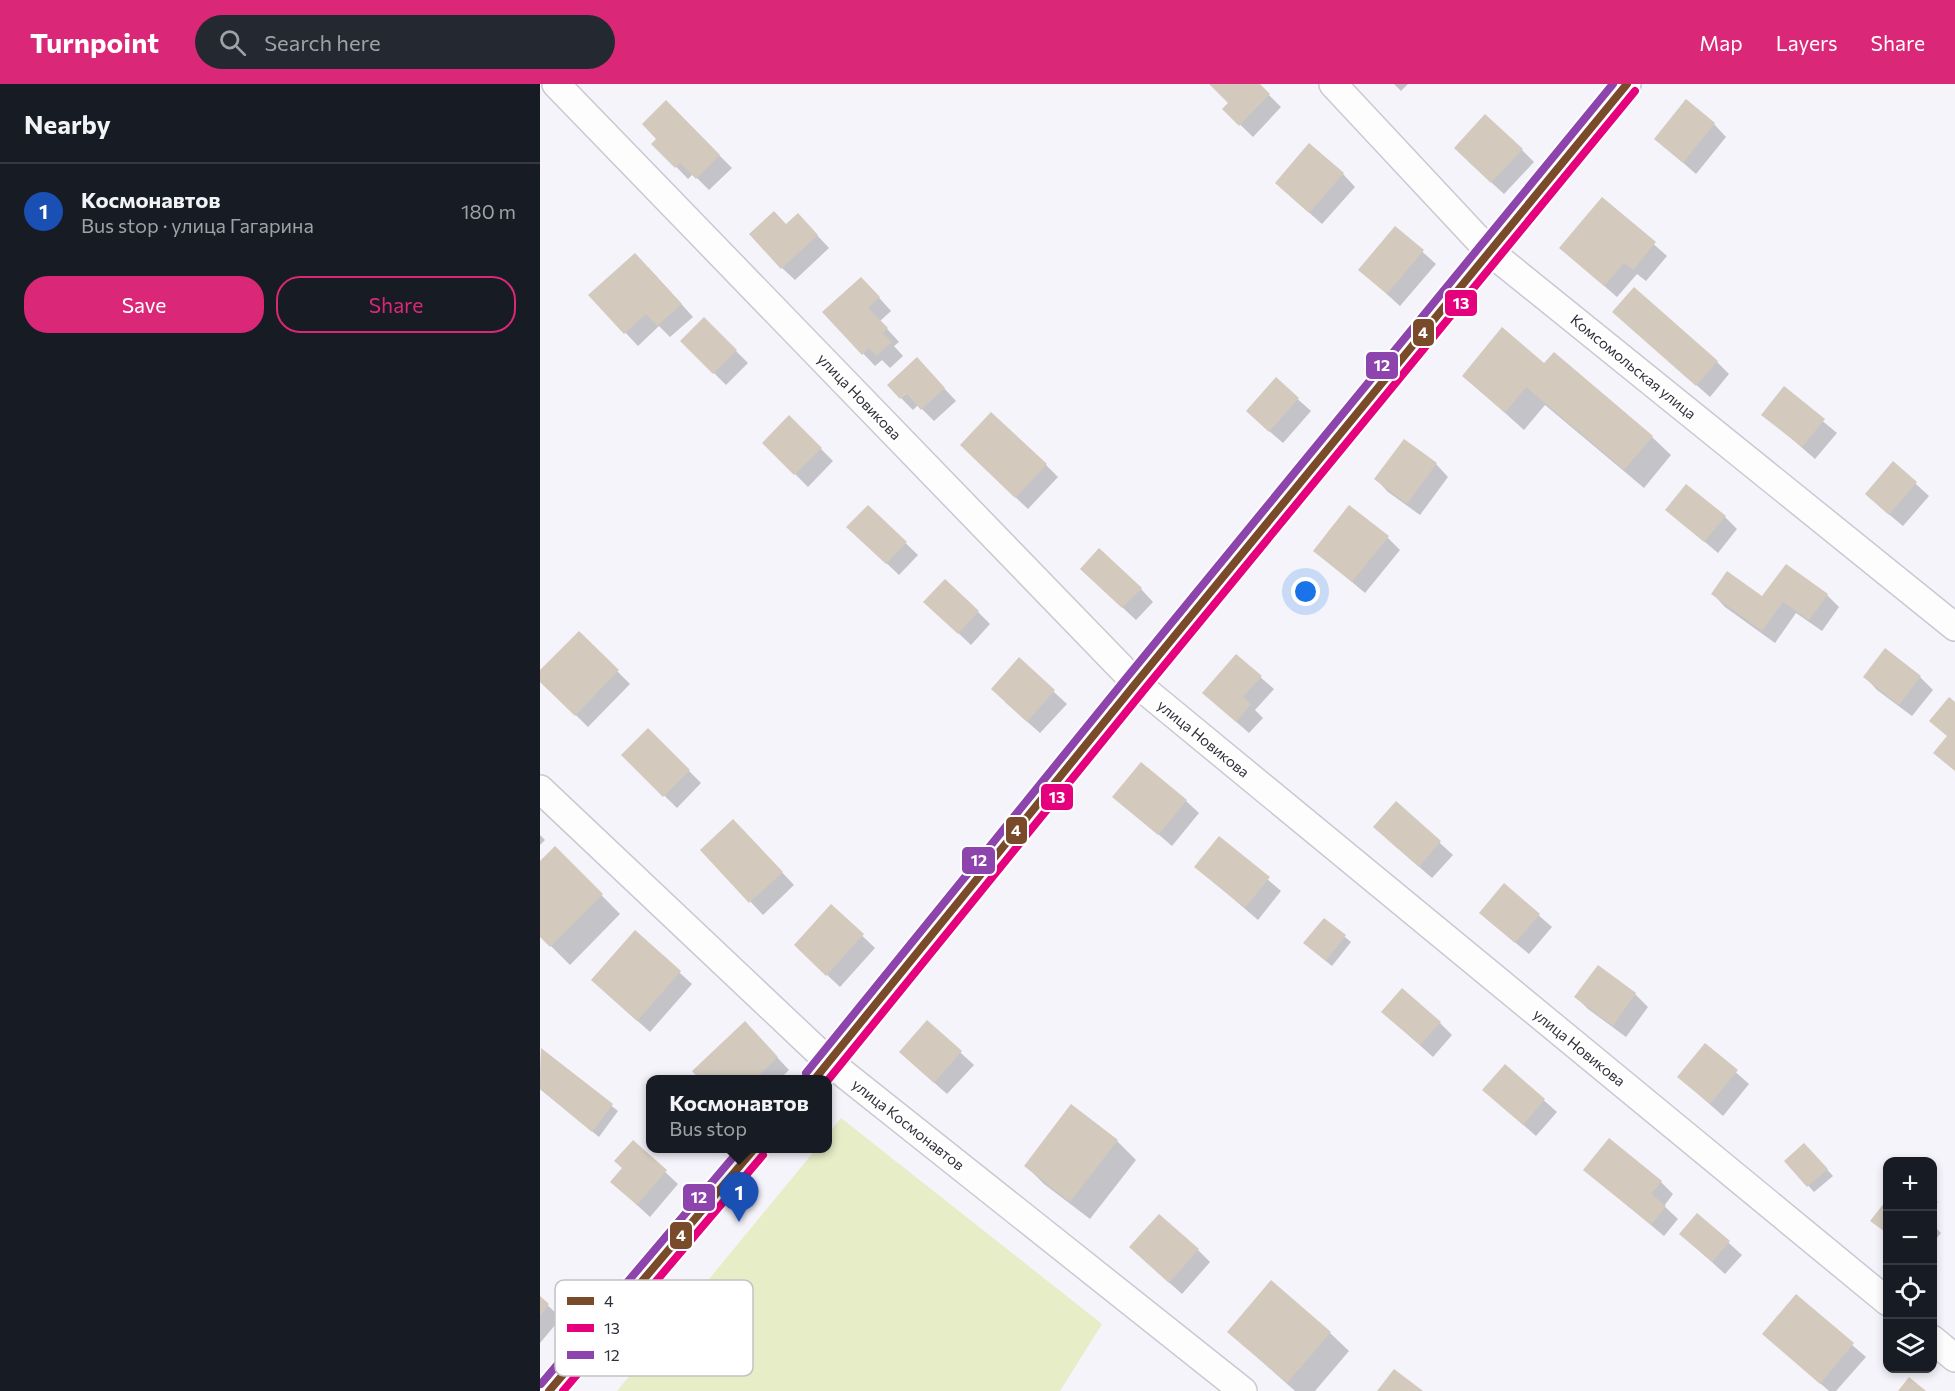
<!DOCTYPE html>
<html lang="en">
<head>
<meta charset="utf-8">
<style>
  :root { --surface:#171b24; --page:#242831; --text:#f1f3f6; --muted:#9ea1a6; --line:#363941; --accent:#db2777 }
  body { margin:0; font-family:Commissioner,sans-serif; background:var(--page); color:var(--text) }
  .controls { position:absolute; right:18px; bottom:18px; display:grid; overflow:hidden; border-radius:12px; box-shadow:0 3px 9px #0003 }
  .controls button { width:54px; height:54px; display:grid; place-items:center; padding:0; border:0; border-bottom:2px solid var(--line); background:var(--surface); color:var(--text); font:30px sans-serif }
  .you { position:absolute; left:766px; top:508px; width:21px; height:21px; margin:-15px; border:4px solid #fff; border-radius:50%; background:#1a73e8; box-shadow:0 0 0 9px #1a73e833 }
  .badge { display:grid; place-items:center; width:39px; height:39px; border-radius:50%; background:var(--accent); color:#fff; font-size:20px; font-weight:700 }
  .pin { position:absolute; translate:-50% -50px; filter:drop-shadow(0 2px 3px #0008) }
  .pin::after { content:''; position:absolute; top:32px; width:21px; height:18px; background:inherit; clip-path:polygon(0 0,100% 0,50% 100%) }
  .popup { position:absolute; left:106px; top:991px; width:186px; height:78px; box-sizing:border-box; display:grid; place-content:center; border-radius:12px; background:var(--surface); filter:drop-shadow(0 2px 4px #0005); font-size:20px; white-space:nowrap; color:var(--muted) }
  .popup b { font-size:22px; color:var(--text) }
  .popup::after { content:''; position:absolute; left:50%; top:100%; margin-left:-12px; border:12px solid transparent; border-top-color:var(--surface) }
  .list { margin:0; padding:0; list-style:none }
  h2 { display:flex; justify-content:space-between; align-items:center; height:78px; margin:0; padding:0 24px; font-size:26px }
  h2 small { font-size:20px; font-weight:400; color:var(--muted) }
  .list li { display:grid; grid-template-columns:39px 1fr auto; gap:18px; align-items:center; box-sizing:border-box; height:96px; padding:0 24px; border-top:2px solid var(--line) }
  .list b { display:block; font-size:22px; white-space:nowrap }
  .list p { margin:0; font-size:20px; white-space:nowrap; color:var(--muted) }
  .list em { font-size:20px; font-style:normal; color:var(--muted) }
  .actions { display:flex; gap:12px; padding:18px 24px }
  .actions a { flex:1; padding:14px 0; border:2px solid var(--accent); border-radius:24px; text-align:center; font-size:21px; color:var(--accent) }
  .actions .main { background:var(--accent); color:#fff }
  .icon { flex:none; width:33px; height:33px; fill:none; stroke:currentColor; stroke-width:2; stroke-linecap:round; stroke-linejoin:round }
  .map { position:relative; flex:none; width:1415px; height:1307px; overflow:hidden }
  header { display:flex; align-items:center; gap:36px; box-sizing:border-box; height:84px; padding:0 30px; background:var(--accent); color:#fff }
  header strong { font-size:28px }
  nav { display:flex; gap:33px; margin-inline-start:auto; font-size:21px }
  .search { width:420px; height:54px; background:var(--page); display:flex; align-items:center; gap:15px; box-sizing:border-box; padding:0 21px; border-radius:33px; color:var(--muted); font-size:22px }
  main { display:flex }
  aside { flex:1; background:var(--surface) }
  .map>svg:first-child { display:block }
  .green { fill:#e7edc6 }
  .shadow { fill:#0003 }
  .building { fill:#d3cabd }
  .lines { fill:none; stroke-linecap:round; stroke-linejoin:round }
  .minor-casing { stroke:#cac8d1; stroke-width:30 }
  .minor { stroke:#fefdfe; stroke-width:27 }
  .bus-1-casing { stroke:#fff; stroke-width:12 }
  .bus-2-casing { stroke:#fff; stroke-width:12 }
  .bus-3-casing { stroke:#fff; stroke-width:12 }
  .bus-1 { stroke:#7a4b2a; stroke-width:8 }
  .bus-2 { stroke:#e5007d; stroke-width:8 }
  .bus-3 { stroke:#8e44ad; stroke-width:8 }
  .labels { text-anchor:middle; stroke-width:4.5; stroke-linejoin:round; paint-order:stroke }
  .street-label { font-size:15px; fill:#322f3b; stroke:#fff }
  .key { fill:#fff; stroke:#c2c1c4; stroke-width:1.5 }
  .key-label { font-size:16px; fill:#322f3b }
  .line-badge { stroke:#fff; stroke-width:2 }
  .badge-label { font-size:16px; text-anchor:middle; font-weight:bold; fill:#fff }
</style>
</head>
<body>
<header>
<strong>Turnpoint</strong>
<div class="search"><svg class="icon" aria-label="search" viewBox="0 0 24 24"><circle cx="10" cy="10" r="6"/><path d="M15 15l6 6"/></svg>Search here</div>
<nav><a>Map</a><a>Layers</a><a>Share</a></nav>
</header>
<main>
<aside>
<h2>Nearby<small></small></h2>
<ul class="list">
<li><span class="badge" style="background:#1a4fb4">1</span><div><b>Космонавтов</b><p>Bus stop · улица Гагарина</p></div><em>180 m</em></li>
</ul>
<div class="actions"><a class="main">Save</a><a>Share</a></div>
</aside>
<div class="map">
<svg width="1415" height="1307" viewBox="0 0 1415 1307">
  <rect width="100%" height="100%" fill="#f5f4fb"/>
  <polygon class="green" points="301,1034 562,1240 520,1307 77,1307 276,1065 288,1064 288,1050"/>
  <g class="shadow">
    <polygon points="673,0 718,0 741,23 713,53 684,25 690,19"/>
    <polygon points="854,0 868,0 861,7"/>
    <polygon points="126,18 192,84 169,106 153,90 148,95 114,60 118,55"/>
    <polygon points="1174,40 1186,53 1156,90 1116,55"/>
    <polygon points="982,66 994,78 964,110 928,77"/>
    <polygon points="803,90 815,103 782,140 749,111"/>
    <polygon points="1063,115 1127,172 1106,197 1097,190 1077,213 1034,176"/>
    <polygon points="258,131 289,164 255,196 242,184"/>
    <polygon points="856,144 896,180 860,222 820,186"/>
    <polygon points="108,183 153,233 130,253 119,242 98,262 50,211"/>
    <polygon points="333,207 351,227 340,237 359,258 354,262 363,272 350,284 342,276 335,282 284,228"/>
    <polygon points="164,235 208,279 186,301 142,257"/>
    <polygon points="1087,240 1177,278 1189,290 1170,313"/>
    <polygon points="1004,281 1112,353 1131,371 1104,404 1005,321 984,346 924,292"/>
    <polygon points="389,288 416,317 394,337 378,321 373,326 361,314"/>
    <polygon points="736,296 771,327 743,359 721,340"/>
    <polygon points="1244,305 1297,349 1275,375 1223,330"/>
    <polygon points="249,333 293,377 268,403 224,359"/>
    <polygon points="434,374 506,381 518,393 488,425"/>
    <polygon points="1353,379 1389,412 1363,442 1339,422"/>
    <polygon points="896,380 908,393 880,431 848,408 836,395"/>
    <polygon points="328,423 378,471 359,491 321,455"/>
    <polygon points="1127,426 1185,433 1197,445 1178,469"/>
    <polygon points="848,454 860,466 825,509 775,467"/>
    <polygon points="554,497 601,505 613,518 596,536"/>
    <polygon points="1173,510 1222,514 1287,511 1299,523 1282,547 1256,529 1235,559 1185,523"/>
    <polygon points="438,528 450,540 431,561 398,530"/>
    <polygon points="39,549 90,600 48,643 0,596 0,588"/>
    <polygon points="1345,566 1380,593 1393,606 1372,632 1337,606 1325,593"/>
    <polygon points="696,572 734,605 715,626 723,634 709,649 677,621"/>
    <polygon points="479,576 527,620 500,649 465,618"/>
    <polygon points="108,646 161,699 137,724 83,671"/>
    <polygon points="574,712 646,717 659,729 632,762"/>
    <polygon points="856,719 913,771 892,794 847,755"/>
    <polygon points="205,749 254,801 223,831 162,766"/>
    <polygon points="0,751 5,756 0,761"/>
    <polygon points="680,754 741,807 718,836 656,783"/>
    <polygon points="15,764 80,830 30,881 0,851 0,779"/>
    <polygon points="964,801 1012,843 989,870 954,841"/>
    <polygon points="291,822 335,864 300,903 268,873"/>
    <polygon points="784,836 811,858 792,882 771,865"/>
    <polygon points="95,848 152,900 110,948 65,908"/>
    <polygon points="1058,883 1095,910 1108,923 1086,953 1048,925 1036,913"/>
    <polygon points="387,938 434,981 407,1010 373,980"/>
    <polygon points="900,939 912,951 893,973 856,940"/>
    <polygon points="217,952 249,986 239,996 162,996"/>
    <polygon points="1165,961 1209,1000 1183,1032 1139,993"/>
    <polygon points="1,966 78,1027 59,1053 0,1005"/>
    <polygon points="965,982 1017,1028 996,1052 944,1006"/>
    <polygon points="577,1057 596,1076 550,1135 504,1100 486,1082"/>
    <polygon points="93,1058 138,1100 110,1133 72,1098 84,1084"/>
    <polygon points="1270,1067 1293,1092 1274,1108 1246,1077"/>
    <polygon points="1045,1086 1121,1098 1133,1110 1124,1122 1138,1135 1124,1152"/>
    <polygon points="1392,1113 1398,1118 1392,1125"/>
    <polygon points="1158,1131 1202,1171 1185,1190 1141,1150"/>
    <polygon points="1392,1140 1401,1149 1392,1160"/>
    <polygon points="658,1166 670,1178 642,1210 604,1176"/>
    <polygon points="1256,1212 1326,1273 1296,1307 1289,1307 1224,1250"/>
    <polygon points="0,1214 21,1234 0,1259"/>
    <polygon points="689,1248 790,1249 809,1267 775,1307 755,1307"/>
  </g>
  <g class="building">
    <polygon points="669,0 720,0 730,10 699,42 682,25 688,19"/>
    <polygon points="1146,15 1175,39 1143,79 1114,55"/>
    <polygon points="126,16 180,71 156,95 140,79 135,84 111,60 116,55 102,40"/>
    <polygon points="945,30 983,65 951,99 914,64"/>
    <polygon points="769,59 804,89 769,129 735,99"/>
    <polygon points="1062,113 1116,158 1093,186 1084,179 1064,202 1019,164"/>
    <polygon points="234,127 246,140 258,129 278,151 241,185 209,150"/>
    <polygon points="855,142 884,166 847,210 818,186"/>
    <polygon points="95,169 142,220 117,242 106,230 84,250 48,211"/>
    <polygon points="321,193 340,213 328,224 348,244 343,249 352,258 336,272 329,264 322,271 282,228"/>
    <polygon points="1094,203 1178,277 1156,302 1072,228"/>
    <polygon points="164,233 197,266 173,290 140,257"/>
    <polygon points="962,243 1004,279 1014,268 1113,352 1084,386 986,303 965,329 922,292"/>
    <polygon points="377,273 405,304 381,326 366,309 360,315 347,301"/>
    <polygon points="736,293 759,314 729,348 706,327"/>
    <polygon points="1244,302 1285,335 1262,363 1221,331"/>
    <polygon points="451,328 507,380 475,414 420,361"/>
    <polygon points="249,331 282,364 254,391 222,359"/>
    <polygon points="864,355 897,379 867,420 834,395"/>
    <polygon points="1353,377 1377,398 1349,431 1325,410"/>
    <polygon points="1146,400 1186,432 1164,458 1125,426"/>
    <polygon points="328,421 367,458 346,480 306,443"/>
    <polygon points="809,421 849,452 812,498 773,467"/>
    <polygon points="559,464 602,504 582,524 540,485"/>
    <polygon points="1246,480 1288,510 1269,536 1243,518 1222,547 1171,510 1187,487 1222,512"/>
    <polygon points="405,495 439,527 418,550 383,518"/>
    <polygon points="39,547 79,586 35,632 0,598 0,586"/>
    <polygon points="1345,564 1381,592 1359,621 1323,593"/>
    <polygon points="696,570 722,592 703,613 711,620 696,638 662,609"/>
    <polygon points="479,573 515,606 487,638 451,605"/>
    <polygon points="1409,613 1415,618 1415,687 1393,669 1407,652 1389,637"/>
    <polygon points="108,644 150,686 123,713 81,671"/>
    <polygon points="601,678 647,716 618,751 572,713"/>
    <polygon points="856,717 901,757 879,783 833,743"/>
    <polygon points="193,735 243,788 209,819 160,766"/>
    <polygon points="679,752 730,793 705,824 654,783"/>
    <polygon points="15,762 63,810 10,863 0,853 0,777"/>
    <polygon points="964,799 1000,830 975,859 939,829"/>
    <polygon points="291,820 324,850 286,892 254,861"/>
    <polygon points="784,834 806,851 786,877 763,859"/>
    <polygon points="95,846 141,887 97,937 51,896"/>
    <polygon points="1058,881 1096,909 1073,942 1034,913"/>
    <polygon points="862,904 901,938 880,961 841,928"/>
    <polygon points="387,936 422,967 394,999 359,968"/>
    <polygon points="205,937 238,973 214,996 160,996 152,987"/>
    <polygon points="1165,959 1198,986 1170,1020 1137,993"/>
    <polygon points="1,964 73,1020 52,1048 0,1005"/>
    <polygon points="965,980 1005,1015 983,1041 942,1006"/>
    <polygon points="531,1020 578,1056 530,1118 484,1082"/>
    <polygon points="1069,1054 1122,1097 1111,1110 1126,1122 1111,1141 1043,1086"/>
    <polygon points="93,1056 127,1086 97,1121 70,1098 82,1084 74,1077"/>
    <polygon points="1264,1059 1288,1085 1267,1103 1244,1077"/>
    <polygon points="1348,1114 1348,1150 1330,1137"/>
    <polygon points="1157,1129 1190,1157 1172,1178 1139,1150"/>
    <polygon points="619,1130 659,1165 629,1199 589,1163"/>
    <polygon points="731,1196 791,1248 747,1299 687,1248"/>
    <polygon points="1256,1210 1314,1259 1280,1300 1222,1250"/>
    <polygon points="0,1212 9,1220 0,1232"/>
    <polygon points="854,1285 883,1307 837,1307"/>
    <polygon points="1369,1293 1386,1307 1358,1307"/>
  </g>
  <g class="lines">
    <g class="minor-casing">
      <g id="minor">
        <polyline points="16,0 596,599 1348,1218"/>
        <polyline points="793,0 949,167 1415,543"/>
        <polyline points="0,705 289,978 703,1307"/>
        <polyline points="274,996 596,599 1087,0"/>
        <polyline points="1392,1255 1415,1274"/>
        <polyline points="9,1307 215,1064"/>
      </g>
    </g>
    <use href="#minor" class="minor"/>
    <g class="bus-1-casing">
      <g id="bus-1">
        <polyline points="274,996 596,599 1087,0"/>
        <polyline points="9,1307 215,1064"/>
      </g>
    </g>
    <g class="bus-2-casing">
      <g id="bus-2">
        <polyline points="288,996 604,606 1095,7"/>
        <polyline points="23,1307 223,1071"/>
      </g>
    </g>
    <g class="bus-3-casing">
      <g id="bus-3">
        <polyline points="266,989 588,592 1073,0"/>
        <polyline points="1,1300 201,1064"/>
      </g>
    </g>
    <use href="#bus-1" class="bus-1"/>
    <use href="#bus-2" class="bus-2"/>
    <use href="#bus-3" class="bus-3"/>
  </g>
  <g class="labels">
    <g class="street-label">
      <text transform="translate(1093 283) rotate(39)" y="5">Комсомольская улица</text>
      <text transform="translate(319 313) rotate(46)" y="5">улица Новикова</text>
      <text transform="translate(663 655) rotate(39)" y="5">улица Новикова</text>
      <text transform="translate(1039 964) rotate(39)" y="5">улица Новикова</text>
      <text transform="translate(368 1041) rotate(38)" y="5">улица Космонавтов</text>
    </g>
  </g>
  <rect x="15" y="1196" width="198" height="96" rx="9" class="key"/>
  <rect x="27" y="1213" width="27" height="8" fill="#7a4b2a"/>
  <rect x="27" y="1240" width="27" height="8" fill="#e5007d"/>
  <rect x="27" y="1267" width="27" height="8" fill="#8e44ad"/>
  <g class="key-label">
    <text x="64" y="1223">4</text>
    <text x="64" y="1250">13</text>
    <text x="64" y="1277">12</text>
  </g>
  <g class="line-badge">
    <rect x="904" y="205" width="34" height="28" rx="6" fill="#e5007d"/>
    <rect x="872" y="234" width="23" height="29" rx="6" fill="#7a4b2a"/>
    <rect x="825" y="267" width="34" height="29" rx="6" fill="#8e44ad"/>
    <rect x="500" y="699" width="34" height="28" rx="6" fill="#e5007d"/>
    <rect x="465" y="732" width="23" height="29" rx="6" fill="#7a4b2a"/>
    <rect x="421" y="762" width="35" height="29" rx="6" fill="#8e44ad"/>
    <rect x="142" y="1099" width="34" height="29" rx="6" fill="#8e44ad"/>
    <rect x="129" y="1137" width="24" height="29" rx="6" fill="#7a4b2a"/>
  </g>
  <g class="badge-label">
    <text x="921" y="225">13</text>
    <text x="883" y="254">4</text>
    <text x="842" y="287">12</text>
    <text x="517" y="719">13</text>
    <text x="476" y="752">4</text>
    <text x="439" y="782">12</text>
    <text x="159" y="1119">12</text>
    <text x="141" y="1157">4</text>
  </g>
</svg>
<div class="controls">
<button>+</button>
<button>−</button>
<button><svg class="icon" aria-label="locate" viewBox="0 0 24 24"><circle cx="12" cy="12" r="6"/><path d="M12 2v4M12 18v4M2 12h4M18 12h4"/></svg></button>
<button><svg class="icon" aria-label="layers" viewBox="0 0 24 24"><path d="M12 4l9 5-9 5-9-5zM3 14l9 5 9-5"/></svg></button>
</div>
<div class="you"></div>
<div class="pin badge" style="left:199px;top:1138px;background:#1a4fb4">1</div>
<div class="popup"><b>Космонавтов</b>Bus stop</div>
</div>
</main>
</body>
</html>
